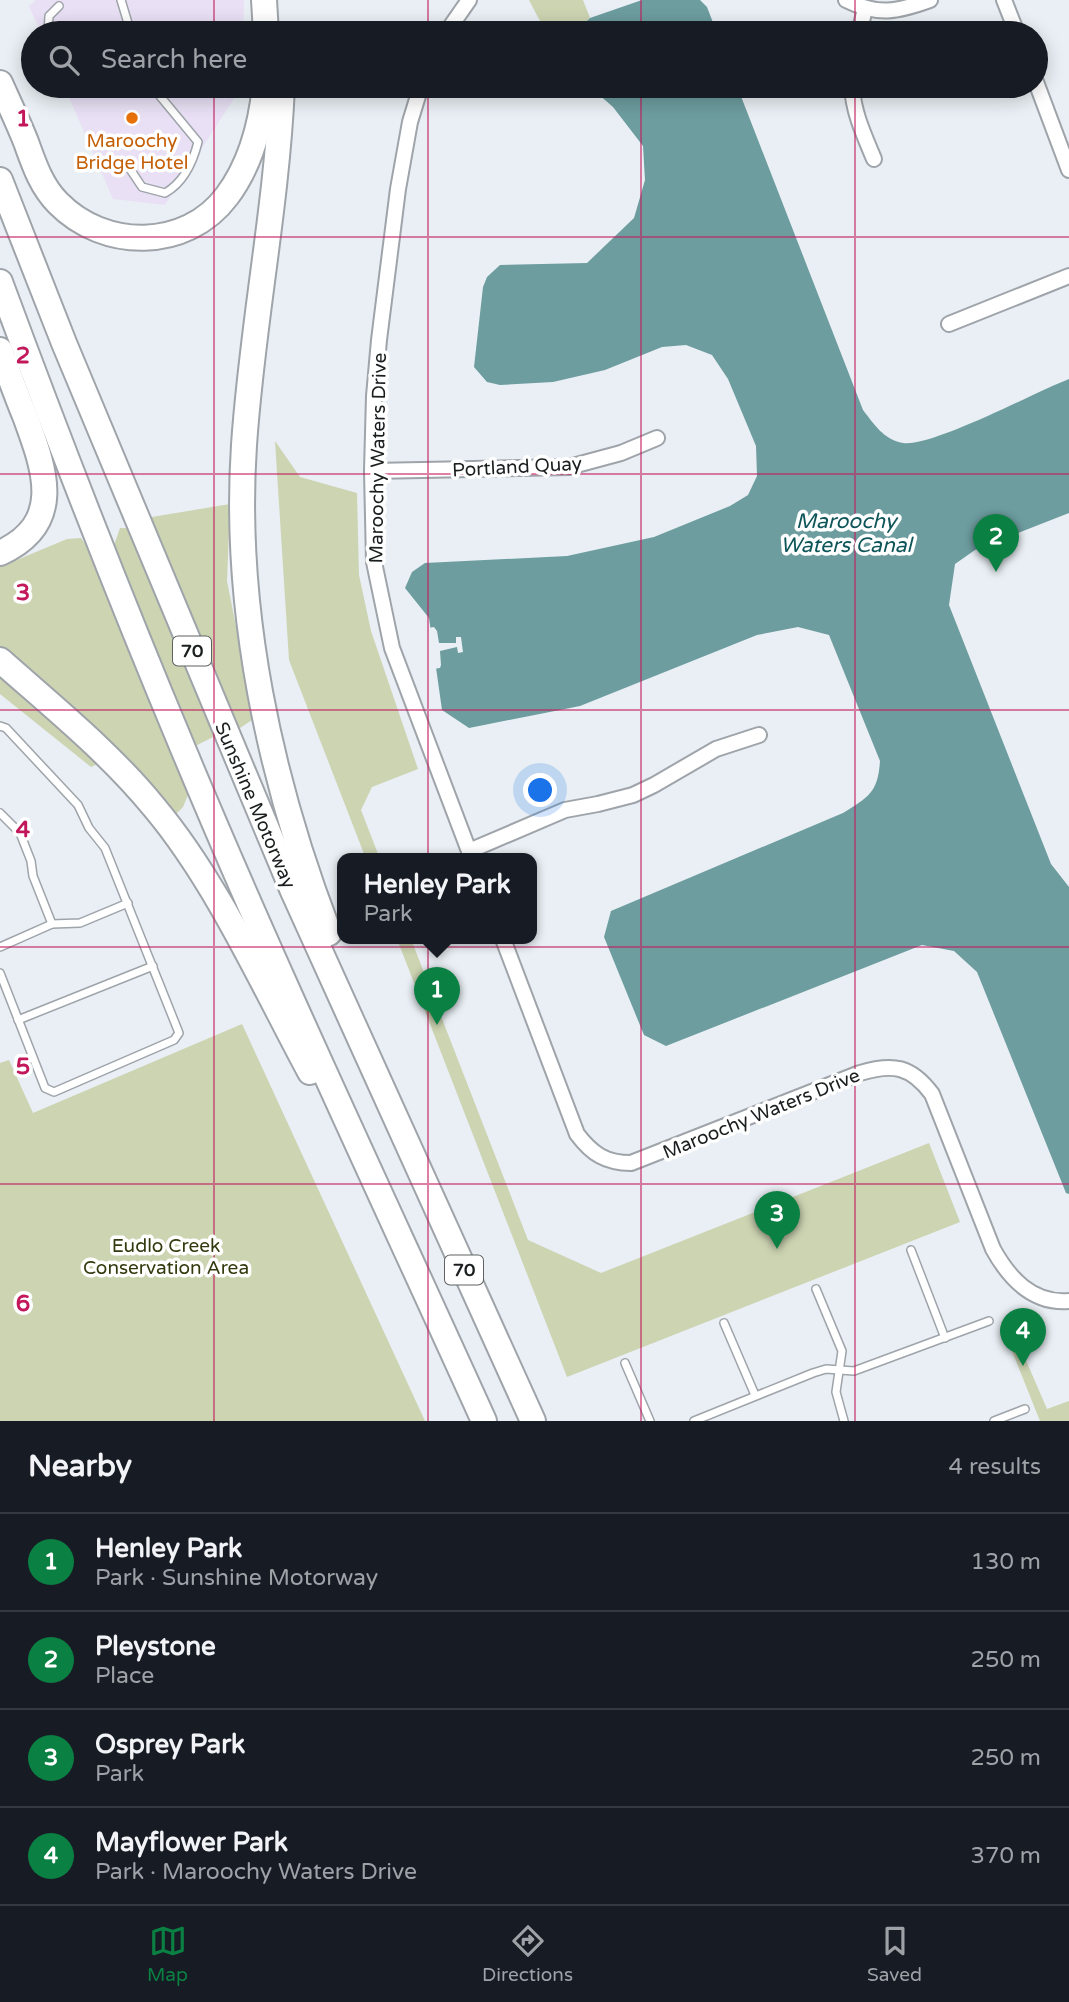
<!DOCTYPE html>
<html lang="en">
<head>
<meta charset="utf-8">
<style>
  :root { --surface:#171b24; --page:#242831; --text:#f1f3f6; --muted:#9ea1a6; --line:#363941; --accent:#0b8043 }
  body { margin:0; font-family:"Varela Round",sans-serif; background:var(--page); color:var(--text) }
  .you { position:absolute; left:541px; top:791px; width:24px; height:24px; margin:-18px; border:5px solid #fff; border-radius:50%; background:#1a73e8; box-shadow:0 0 0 10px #1a73e833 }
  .badge { display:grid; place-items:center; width:46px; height:46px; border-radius:50%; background:var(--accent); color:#fff; font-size:23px; font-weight:700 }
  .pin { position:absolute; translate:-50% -58px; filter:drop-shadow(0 2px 4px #0008) }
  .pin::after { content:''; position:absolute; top:37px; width:24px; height:21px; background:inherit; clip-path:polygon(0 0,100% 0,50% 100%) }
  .popup { position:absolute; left:337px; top:853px; width:200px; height:91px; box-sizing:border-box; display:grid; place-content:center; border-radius:14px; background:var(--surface); filter:drop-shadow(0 2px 5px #0005); font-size:23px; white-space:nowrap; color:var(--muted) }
  .popup b { font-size:26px; color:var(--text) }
  .popup::after { content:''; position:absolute; left:50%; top:100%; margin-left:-14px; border:14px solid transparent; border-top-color:var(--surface) }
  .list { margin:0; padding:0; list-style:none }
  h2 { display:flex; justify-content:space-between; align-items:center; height:91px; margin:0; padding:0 28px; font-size:30px }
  h2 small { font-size:23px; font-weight:400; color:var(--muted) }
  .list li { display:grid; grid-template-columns:46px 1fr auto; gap:21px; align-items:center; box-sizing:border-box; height:98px; padding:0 28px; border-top:2px solid var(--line) }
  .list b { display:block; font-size:26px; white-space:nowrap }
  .list p { margin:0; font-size:23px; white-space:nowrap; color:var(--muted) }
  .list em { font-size:23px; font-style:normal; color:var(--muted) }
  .icon { flex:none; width:38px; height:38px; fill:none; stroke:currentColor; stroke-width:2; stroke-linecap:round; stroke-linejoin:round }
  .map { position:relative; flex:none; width:1069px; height:1421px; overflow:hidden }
  .search { position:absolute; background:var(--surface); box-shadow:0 4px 18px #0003; left:21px; right:21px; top:21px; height:77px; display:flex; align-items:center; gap:18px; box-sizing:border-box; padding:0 24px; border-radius:38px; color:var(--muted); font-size:26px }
  .sheet { height:483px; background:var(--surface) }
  nav { display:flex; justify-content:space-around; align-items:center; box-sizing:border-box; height:98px; border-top:2px solid var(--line); background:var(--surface); font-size:19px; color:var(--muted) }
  nav a { display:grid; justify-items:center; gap:4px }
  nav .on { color:var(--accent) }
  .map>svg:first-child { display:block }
  .commercial { fill:#e9e0f5 }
  .green { fill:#ccd4b2 }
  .water { fill:#6d9d9f }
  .pier { fill:#e9eff4 }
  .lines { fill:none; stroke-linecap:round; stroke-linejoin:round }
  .lane-casing { stroke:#9ea4a9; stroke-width:10 }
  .street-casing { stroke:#9ea4a9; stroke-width:18 }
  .highway-casing { stroke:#9ea4a9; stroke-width:28 }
  .lane { stroke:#fff; stroke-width:7 }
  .street { stroke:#fff; stroke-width:14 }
  .highway { stroke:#fff; stroke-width:24 }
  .grid { fill:none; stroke:#c2185b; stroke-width:2; stroke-opacity:0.55 }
  .food-dot { fill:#e8710a; stroke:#fff; stroke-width:2.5 }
  .labels { text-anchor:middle; stroke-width:7; stroke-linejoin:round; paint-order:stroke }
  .shield { fill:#fff; stroke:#5f6262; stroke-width:2 }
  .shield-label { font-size:18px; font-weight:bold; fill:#1b1e1f }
  .food-label { font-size:19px; fill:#c56008; stroke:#fff }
  .street-label { font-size:19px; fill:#1b1e1f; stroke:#fff }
  .park-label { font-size:19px; fill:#333a0e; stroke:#fff }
  .water-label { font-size:21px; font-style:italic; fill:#0e5559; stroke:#fff }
  .grid-label { font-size:23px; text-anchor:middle; font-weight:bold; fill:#c2185b; stroke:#fff; stroke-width:7; stroke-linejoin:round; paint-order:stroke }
</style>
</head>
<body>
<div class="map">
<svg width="1069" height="1421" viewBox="0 0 1069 1421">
  <rect width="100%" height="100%" fill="#e9eff4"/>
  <g class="commercial">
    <polygon points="36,0 244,0 243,33 41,33 29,6"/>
    <polygon points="64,86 237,86 235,97 165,205 113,199"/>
  </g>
  <g class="green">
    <path d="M529,0H583L590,18L574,33C542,33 543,26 529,0Z"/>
    <polygon points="275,441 300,477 357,493 359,575 371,631 418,769 372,787 361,810 380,859 366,859 289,660"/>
    <polygon points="230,504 227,581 247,682 252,720 240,728 213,737 174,757 188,795 183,807 175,815 117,755 91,767 0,694 0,567 67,539 81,538 93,555 113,548 120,528 127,528 152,517"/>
    <polygon points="397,939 411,939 528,1240 601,1273 929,1143 960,1222 567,1377"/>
    <polygon points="242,1024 425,1421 0,1421 0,1063 9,1060 33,1113"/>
    <polygon points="1012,1328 1047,1409 1069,1401 1069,1421 1040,1421 1004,1331"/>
  </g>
  <g class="water">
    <polygon points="642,0 700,0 707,7 717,33 574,33 590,18"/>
    <path d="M589,86H737L863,410C874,424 884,440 903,443C933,447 1035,392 1069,379V513L975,550L955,564L949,605L1051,864L1069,887V1194L1066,1193L977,972L954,951L922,945L666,1046L644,1035L604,937L611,911L843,813C869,797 878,792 880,761L829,635L798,627L757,635L580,706L469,728L442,710L429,618L405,588L412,572L425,563L567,556L654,537L730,506L748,495L757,476L756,446L728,379L712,355L686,345L662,347L605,370L553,382L500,385L487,382L474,367L483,287L487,277L500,265L587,263L634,218L645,180L643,146L613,107Z"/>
  </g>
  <polygon class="pier" points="434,627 437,631 439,643 456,643 456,637 461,637 463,652 458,653 457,647 440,651 441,665 440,668 433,669 428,628"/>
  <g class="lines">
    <g class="lane-casing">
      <g id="lane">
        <polyline points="121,0 131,33"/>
        <polyline points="48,33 49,16 59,6"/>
        <path d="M130,169L142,187L165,193C183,183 193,162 198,142L160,96L153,86"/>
        <polyline points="0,726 6,728 78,805 89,828 105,848 179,1033 174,1040 54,1092 45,1088 0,973"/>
        <polyline points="0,813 20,833 31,861 33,876 52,924"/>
        <polyline points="0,947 52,924 80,923 128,903"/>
        <polyline points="18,1020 153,966"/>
        <polyline points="911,1250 945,1338"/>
        <polyline points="816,1289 842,1351 836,1392 844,1421"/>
        <polyline points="724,1323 755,1395"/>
        <polyline points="625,1363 650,1421"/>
        <polyline points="694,1421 813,1373 826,1369 854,1371 989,1321"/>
        <polyline points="994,1421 1025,1409"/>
      </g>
    </g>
    <g class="street-casing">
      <g id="street">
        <path d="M846,0C878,16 897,12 930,0"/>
        <polyline points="1004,0 1017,33"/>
        <polyline points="446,33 469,0"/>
        <polyline points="859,33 865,9"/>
        <polyline points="1036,82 1069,170"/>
        <polyline points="421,86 410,122 398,189 379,340 374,396 372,471 374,562 392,648 472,859"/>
        <path d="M852,86C853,112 864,135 874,159"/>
        <polyline points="949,324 1069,276"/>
        <polyline points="372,471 569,467 621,453 657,438"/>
        <polyline points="469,851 565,810 598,804 633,795 654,785 716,749 759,735"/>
        <path d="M503,939L577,1134C592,1154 606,1163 631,1163L860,1073C893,1063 911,1066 932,1094L993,1249C1009,1278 1032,1304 1069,1301"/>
      </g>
    </g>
    <g class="highway-casing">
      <g id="highway">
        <polyline points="264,0 266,33"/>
        <path d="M0,83C9,103 18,122 26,142C34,164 41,186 58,203C104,250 186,251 227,196C251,164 261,125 265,86"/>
        <path d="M282,86C277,206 252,325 244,445C233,609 270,780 329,933"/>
        <polyline points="0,180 64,343 292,889 533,1421"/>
        <path d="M0,282C58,439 119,596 184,751C278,977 383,1198 484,1421"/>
        <path d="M0,350C8,372 16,394 25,416C44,468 66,523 0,553"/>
        <path d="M0,660C53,707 109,752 154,807C217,882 263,985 310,1072"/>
      </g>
    </g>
    <use href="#lane" class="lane"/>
    <use href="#street" class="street"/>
    <use href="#highway" class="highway"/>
  </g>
  <path class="grid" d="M214,0V33M428,0V33M641,0V33M855,0V33M214,86V1421M428,86V1421M641,86V1421M855,86V1421M0,237H1069M0,474H1069M0,710H1069M0,947H1069M0,1184H1069"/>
  <circle class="food-dot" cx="132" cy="118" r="7"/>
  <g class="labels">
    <g class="shield">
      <rect x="173" y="636.5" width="38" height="29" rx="5"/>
      <rect x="445" y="1255.5" width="38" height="29" rx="5"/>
    </g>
    <g class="shield-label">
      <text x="192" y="657">70</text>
      <text x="464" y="1276">70</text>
    </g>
    <g class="food-label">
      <text x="132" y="147">Maroochy<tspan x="132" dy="22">Bridge Hotel</tspan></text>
    </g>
    <g class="street-label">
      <text transform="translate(377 458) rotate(-89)" y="7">Maroochy Waters Drive</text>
      <text transform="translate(517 466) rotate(-3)" y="7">Portland Quay</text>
      <text transform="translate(256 805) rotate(67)" y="7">Sunshine Motorway</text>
      <text transform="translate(761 1113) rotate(-22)" y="7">Maroochy Waters Drive</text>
    </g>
    <g class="park-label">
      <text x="166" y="1252">Eudlo Creek<tspan x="166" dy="22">Conservation Area</tspan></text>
    </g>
    <g class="water-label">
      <text x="846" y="528">Maroochy<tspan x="846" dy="24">Waters Canal</tspan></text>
    </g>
  </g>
  <g class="grid-label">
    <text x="23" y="126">1</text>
    <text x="23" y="363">2</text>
    <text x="23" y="600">3</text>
    <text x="23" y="837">4</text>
    <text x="23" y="1074">5</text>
    <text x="23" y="1311">6</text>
  </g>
</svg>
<div class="you"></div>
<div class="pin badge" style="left:437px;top:1025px">1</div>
<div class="popup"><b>Henley Park</b>Park</div>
<div class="pin badge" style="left:996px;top:572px">2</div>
<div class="pin badge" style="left:777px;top:1249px">3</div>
<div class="pin badge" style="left:1023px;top:1366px">4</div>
<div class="search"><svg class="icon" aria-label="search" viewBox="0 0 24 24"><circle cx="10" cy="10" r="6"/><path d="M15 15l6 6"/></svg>Search here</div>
</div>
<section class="sheet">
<h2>Nearby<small>4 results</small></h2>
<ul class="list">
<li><span class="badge">1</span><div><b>Henley Park</b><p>Park · Sunshine Motorway</p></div><em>130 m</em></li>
<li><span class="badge">2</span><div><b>Pleystone</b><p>Place</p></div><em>250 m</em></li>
<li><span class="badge">3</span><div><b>Osprey Park</b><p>Park</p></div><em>250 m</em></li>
<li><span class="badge">4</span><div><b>Mayflower Park</b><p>Park · Maroochy Waters Drive</p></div><em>370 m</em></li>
</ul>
</section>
<nav>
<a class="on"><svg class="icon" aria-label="map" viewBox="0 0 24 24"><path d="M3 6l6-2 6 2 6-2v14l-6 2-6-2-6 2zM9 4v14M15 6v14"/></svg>Map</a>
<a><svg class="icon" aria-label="directions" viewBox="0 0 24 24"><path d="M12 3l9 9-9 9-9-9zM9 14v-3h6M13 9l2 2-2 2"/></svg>Directions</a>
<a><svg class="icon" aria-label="saved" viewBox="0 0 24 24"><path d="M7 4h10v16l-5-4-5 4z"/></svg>Saved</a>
</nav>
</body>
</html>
